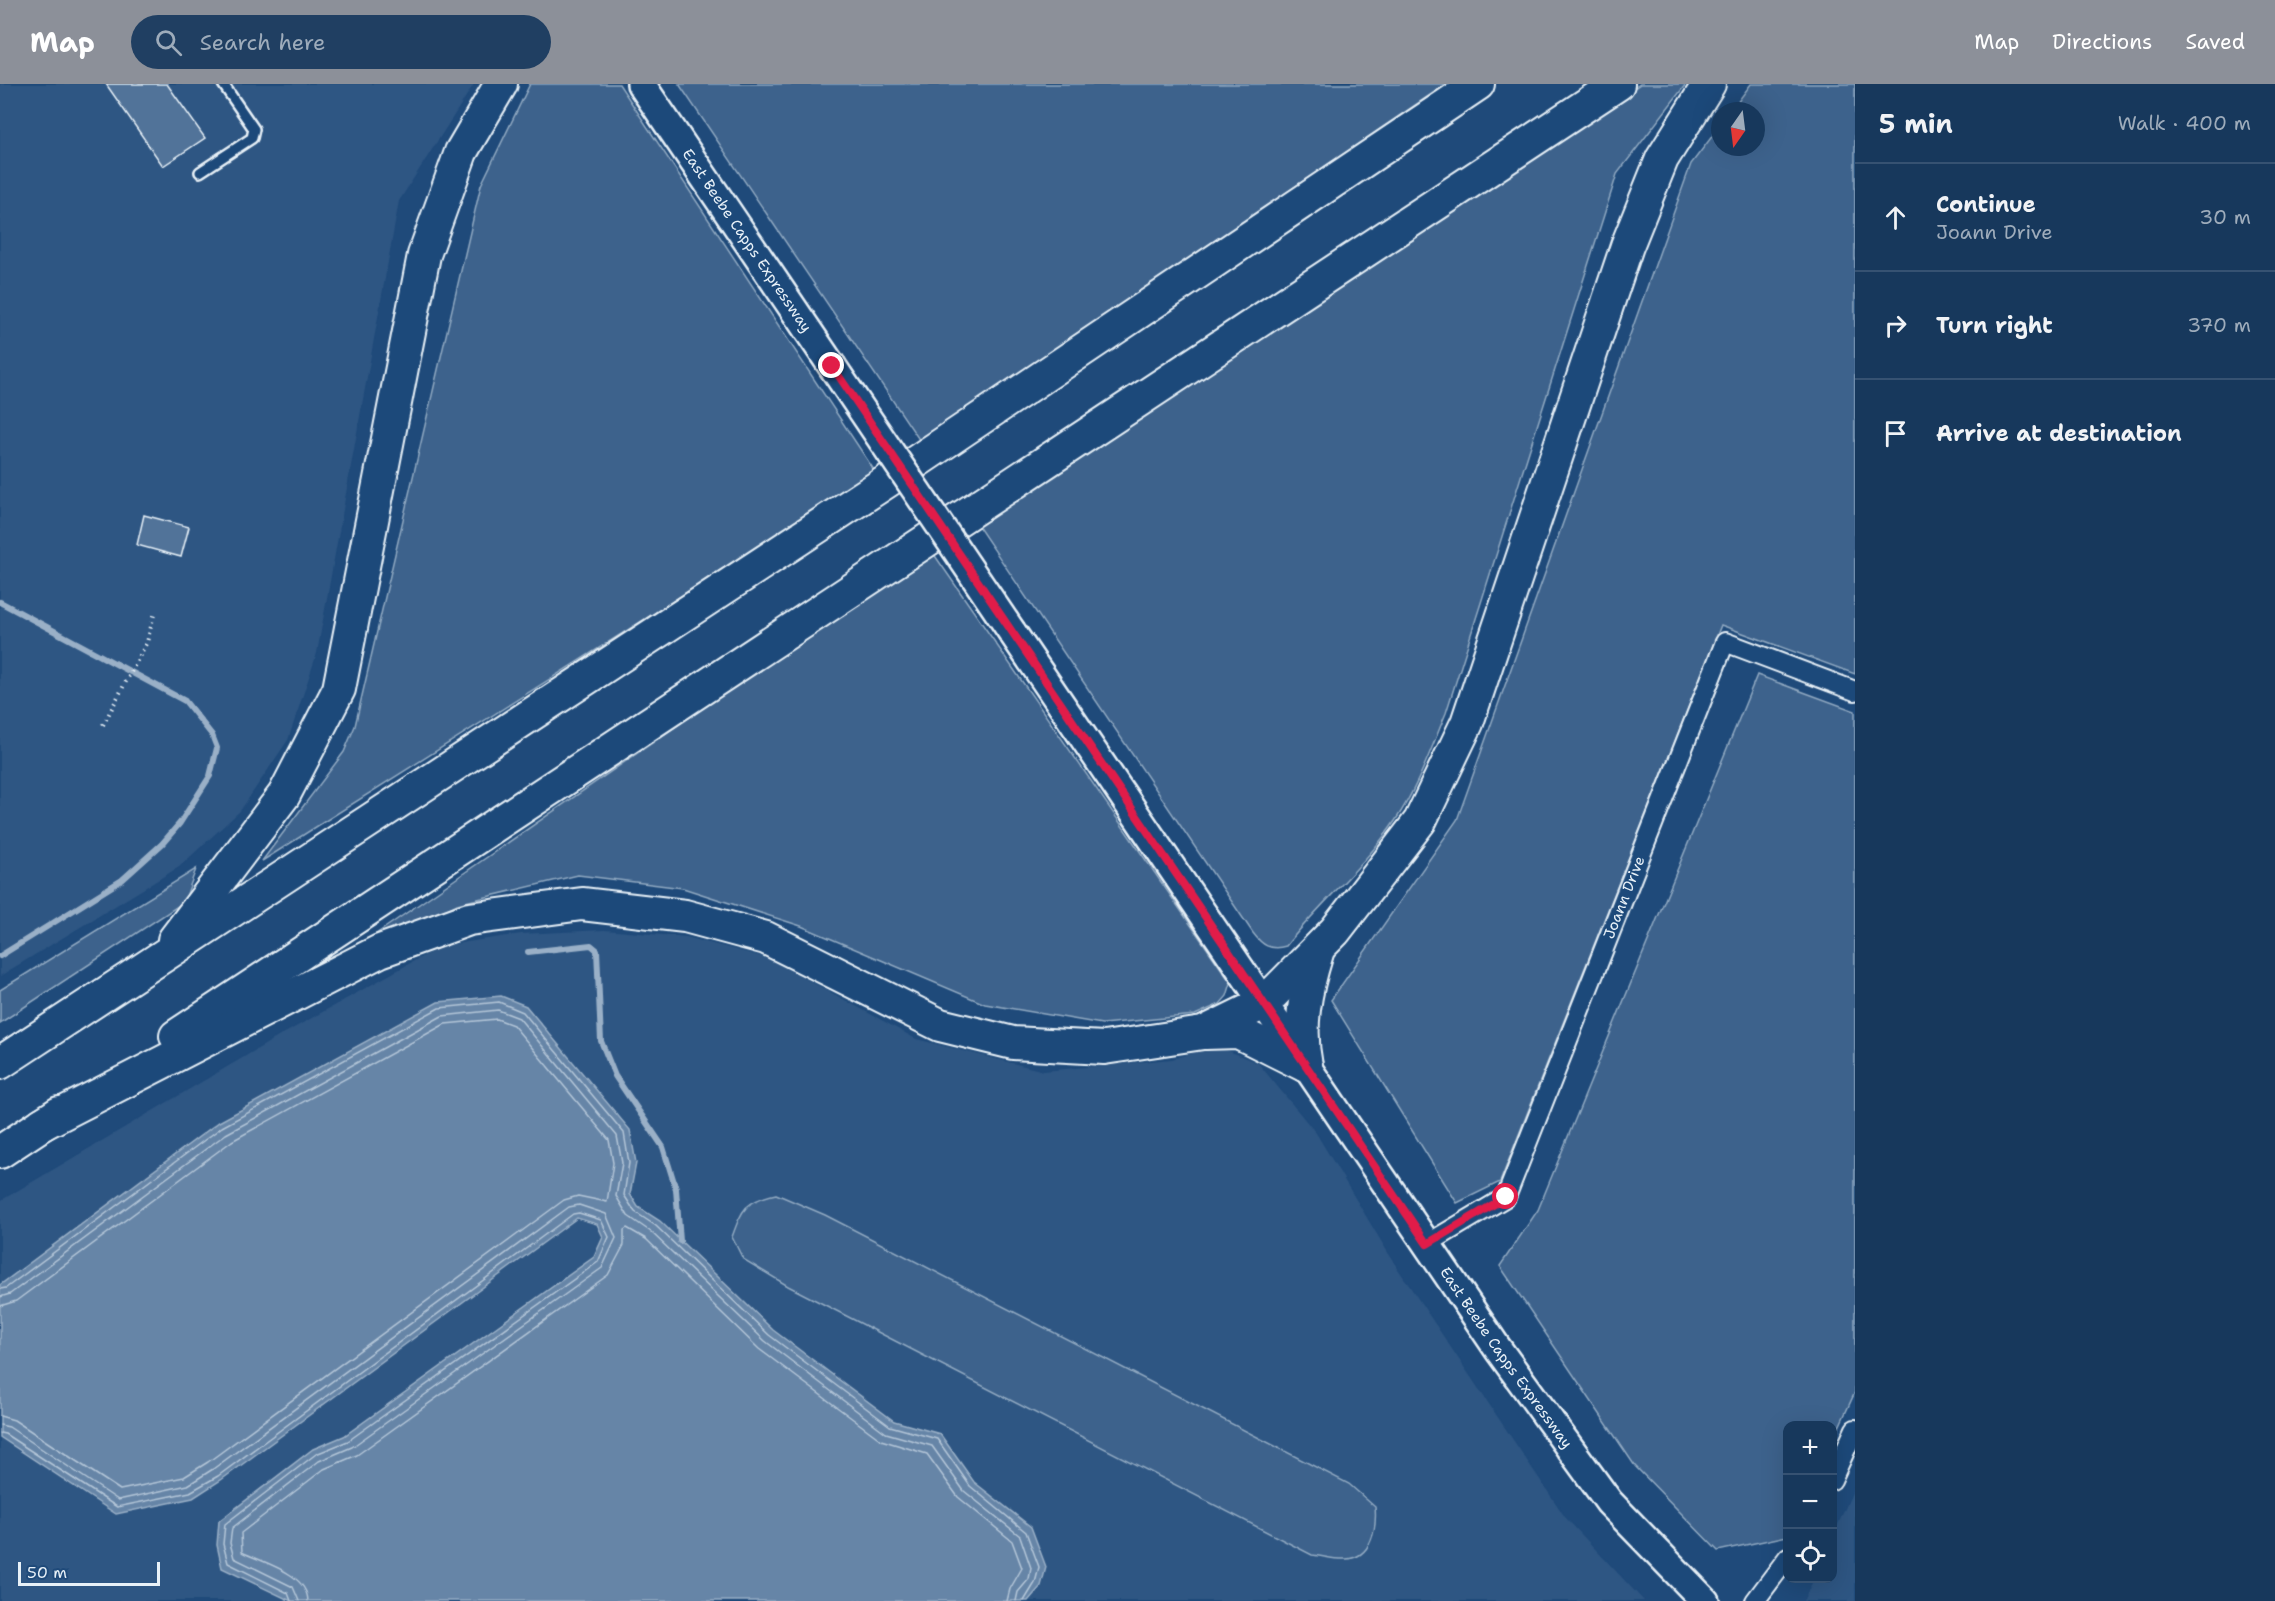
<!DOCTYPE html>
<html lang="en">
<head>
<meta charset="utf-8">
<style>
  :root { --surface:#17385c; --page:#203f62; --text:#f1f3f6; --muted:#9eacbb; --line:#365272; --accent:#8c9099 }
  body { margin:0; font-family:"Shantell Sans",sans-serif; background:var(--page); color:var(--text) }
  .controls { position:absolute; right:18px; bottom:18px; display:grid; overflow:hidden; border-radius:12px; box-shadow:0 6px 24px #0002 }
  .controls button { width:54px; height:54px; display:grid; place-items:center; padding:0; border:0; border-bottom:2px solid var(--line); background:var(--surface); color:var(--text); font:30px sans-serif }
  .compass { position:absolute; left:1711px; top:18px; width:54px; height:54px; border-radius:50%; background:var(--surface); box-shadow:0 6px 24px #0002; rotate:194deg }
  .scale { position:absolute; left:18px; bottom:15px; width:142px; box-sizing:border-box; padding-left:6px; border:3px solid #e8f1f8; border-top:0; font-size:16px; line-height:21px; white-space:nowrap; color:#e8f1f8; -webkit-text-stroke:4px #1f4a7a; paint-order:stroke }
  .stop { position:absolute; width:18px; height:18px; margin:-14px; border:4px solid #e11d48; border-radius:50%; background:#fff }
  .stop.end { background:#e11d48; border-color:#fff; box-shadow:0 2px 6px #0008 }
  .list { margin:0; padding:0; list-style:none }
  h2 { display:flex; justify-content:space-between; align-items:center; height:78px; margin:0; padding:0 24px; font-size:26px }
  h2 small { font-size:20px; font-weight:400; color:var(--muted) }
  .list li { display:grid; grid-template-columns:39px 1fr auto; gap:18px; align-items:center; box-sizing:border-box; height:108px; padding:0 24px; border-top:2px solid var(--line) }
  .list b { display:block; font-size:22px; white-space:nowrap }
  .list p { margin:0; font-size:20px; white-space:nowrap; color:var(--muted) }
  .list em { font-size:20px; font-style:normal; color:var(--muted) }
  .icon { flex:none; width:33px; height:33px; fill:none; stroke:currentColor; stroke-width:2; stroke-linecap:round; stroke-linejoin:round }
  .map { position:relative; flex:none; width:1855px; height:1517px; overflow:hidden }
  header { display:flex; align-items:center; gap:36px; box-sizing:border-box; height:84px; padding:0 30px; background:var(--accent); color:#fff }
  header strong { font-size:28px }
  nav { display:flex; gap:33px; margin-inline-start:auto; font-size:21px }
  .search { width:420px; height:54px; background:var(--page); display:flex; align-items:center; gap:15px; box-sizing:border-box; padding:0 21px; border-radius:33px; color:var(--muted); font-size:22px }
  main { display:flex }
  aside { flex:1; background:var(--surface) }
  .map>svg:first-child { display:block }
  .built { fill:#2e5683 }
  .green { fill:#3c628c; stroke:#92aac2; stroke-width:1.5 }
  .water { fill:#6685a7; stroke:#9ab0c7; stroke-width:1.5 }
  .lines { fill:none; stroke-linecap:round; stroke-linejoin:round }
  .shore { stroke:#b4c6d8; stroke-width:1.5 }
  .stream { stroke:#9ab0c7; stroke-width:6 }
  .building { fill:#517399; stroke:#e8f1f8; stroke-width:1.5 }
  .service-casing { stroke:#e8f1f8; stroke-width:14 }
  .minor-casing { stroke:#e8f1f8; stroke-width:22 }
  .primary-casing { stroke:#e8f1f8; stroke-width:32 }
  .motorway-casing { stroke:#e8f1f8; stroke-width:36 }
  .path { stroke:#e8f1f8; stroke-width:4; stroke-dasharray:1.5 4.5; stroke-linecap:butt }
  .service { stroke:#1f4a7a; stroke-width:9 }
  .minor { stroke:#1f4a7a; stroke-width:18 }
  .primary { stroke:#1f4a7a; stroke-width:27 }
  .motorway { stroke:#1f4a7a; stroke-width:32 }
  .primary-bridge-casing { stroke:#e8f1f8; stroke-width:32; stroke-linecap:butt }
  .primary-bridge { stroke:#1f4a7a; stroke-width:27 }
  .route { stroke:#e11d48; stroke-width:8 }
  .labels { text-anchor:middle; stroke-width:5; stroke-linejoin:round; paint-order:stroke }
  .street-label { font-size:15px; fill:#e8f1f8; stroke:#1f4a7a }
</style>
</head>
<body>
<header>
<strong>Map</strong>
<div class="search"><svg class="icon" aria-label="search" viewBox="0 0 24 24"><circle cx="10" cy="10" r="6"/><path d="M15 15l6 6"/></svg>Search here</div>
<nav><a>Map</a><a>Directions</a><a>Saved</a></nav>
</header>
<main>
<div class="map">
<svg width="1855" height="1517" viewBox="0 0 1855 1517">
  <rect width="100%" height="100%" fill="#1f4a7a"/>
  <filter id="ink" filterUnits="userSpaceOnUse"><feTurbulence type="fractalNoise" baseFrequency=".0167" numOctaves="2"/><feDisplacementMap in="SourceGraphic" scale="12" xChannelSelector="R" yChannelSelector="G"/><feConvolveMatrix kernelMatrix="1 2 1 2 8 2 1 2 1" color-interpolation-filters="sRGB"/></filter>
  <g filter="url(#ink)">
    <g class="built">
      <polygon points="0,0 474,0 399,117 317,569 288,656 240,727 179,783 0,892"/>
      <polygon points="604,846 686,853 768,874 916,955 1044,987 1172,975 1216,962 1258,979 1316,1049 1396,1182 1565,1433 1644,1517 0,1517 0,1117 283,950 441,862 521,850"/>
      <polygon points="1855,1402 1855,1517 1803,1517 1814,1495 1832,1494 1833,1452"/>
    </g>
    <g class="green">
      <polygon points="530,0 619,0 876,389 262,777 344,668 355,642 481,101"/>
      <polygon points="679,0 1446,0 920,357"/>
      <path d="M1640,0H1686L1617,90L1446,629C1431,665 1417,705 1395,737C1364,783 1320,819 1286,862C1270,867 1262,861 1253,849L976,439Z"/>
      <polygon points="1751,0 1855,0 1855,590 1721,541 1500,1098 1457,1119 1331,916 1457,736 1691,80 1720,42 1720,63 1756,63 1756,27 1731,27"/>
      <polygon points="931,466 1231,899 1227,912 1220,920 1195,931 1102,940 985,920 801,842 683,804 578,791 457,820 311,895"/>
      <polygon points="1757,591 1855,627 1855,1308 1833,1356 1832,1342 1788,1342 1787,1452 1718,1467 1635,1382 1500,1182 1538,1126"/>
      <polygon points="196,785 184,818 0,939 0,906"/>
      <path d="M776,1110L825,1131L1349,1400L1375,1423C1377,1443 1372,1474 1346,1475C1335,1476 1323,1472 1312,1471L788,1202L743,1175L732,1153C742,1125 745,1117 776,1110Z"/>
    </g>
    <polygon class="water" points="501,912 526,922 630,1046 636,1079 630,1110 638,1123 660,1137 773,1246 894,1337 940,1350 974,1398 1031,1443 1046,1483 1041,1502 1028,1517 291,1517 222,1484 217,1461 219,1437 313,1365 344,1352 594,1173 603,1153 597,1140 577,1134 221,1396 193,1414 116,1430 0,1353 0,1201 219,1038 438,918"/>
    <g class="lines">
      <g class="shore">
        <polyline points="0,1205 6,1204 222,1043 439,924 499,918 523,928 624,1049 629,1079 624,1111 635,1128 656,1142 769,1251 890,1342 937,1355 970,1402 1026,1448 1039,1483 1035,1499 1024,1517"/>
        <polyline points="0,1213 10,1210 226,1050 442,932 498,926 519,934 617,1052 622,1079 616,1112 628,1132 651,1148 765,1257 886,1349 932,1362 964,1407 1020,1452 1031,1484 1029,1495 1018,1508 1016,1517"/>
        <polyline points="0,1222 16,1217 232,1057 445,940 497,935 513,941 609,1056 613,1079 607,1118 578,1112 564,1116 208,1378 184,1393 120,1406 14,1336 0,1332"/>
        <polyline points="0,1341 9,1343 118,1416 188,1401 213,1385 569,1123 579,1121 606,1130 616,1154 602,1184 352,1363 319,1377 232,1444 230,1459 234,1474 293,1503 299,1517"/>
        <polyline points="0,1349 5,1350 117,1423 190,1408 218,1392 573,1130 579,1129 601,1136 609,1153 598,1178 348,1357 316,1370 225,1440 223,1460 228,1479 288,1509 291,1517"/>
        <path d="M308,1517C307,1489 263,1479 242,1468L241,1449L324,1385L357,1371L608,1191L624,1161V1146L627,1144L646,1155L759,1265L881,1356L927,1370L958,1413L1012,1457L1022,1484L1010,1505L1007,1517"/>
      </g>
      <g class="stream">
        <polyline points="0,518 185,617 212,651 217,664 210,692 180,739 162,760 122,796 0,872"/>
        <polyline points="528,868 591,861 597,866 601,957 615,992 663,1063 676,1105 680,1157"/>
      </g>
    </g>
    <g class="building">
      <polygon points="106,0 167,0 205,54 163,82"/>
      <polygon points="144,431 189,443 181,473 137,461"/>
    </g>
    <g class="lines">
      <g class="service-casing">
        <polyline id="service" points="200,88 252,54 254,45 223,0"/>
      </g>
      <g class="minor-casing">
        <g id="minor">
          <path id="s1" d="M1427,1160L1506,1113L1725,558L1855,607"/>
          <polyline points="1832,1396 1855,1345"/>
          <polyline points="1755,1517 1788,1473"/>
        </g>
      </g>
      <g class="primary-casing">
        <g id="primary">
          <path id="s2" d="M641,0L832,282"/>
          <path id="s3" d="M1012,548L1498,1265L1609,1418L1705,1517"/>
        </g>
      </g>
      <g class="motorway-casing">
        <g id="motorway">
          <polyline points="174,856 284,711 339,605 424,171 461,68 501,0"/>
          <polyline points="1205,949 1238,948 1306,982"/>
          <polyline points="176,952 1618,0"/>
          <polyline points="0,979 898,390 1478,0"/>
          <path d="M1306,982C1298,943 1305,907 1317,869"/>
          <polyline points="42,1040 380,867 469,835 582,820 685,832 766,854 940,941 1013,959 1104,964 1203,949 1264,919 1335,847 1420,737 1467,639 1627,162 1662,75 1709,0"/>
          <polyline points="0,1068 59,1029"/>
        </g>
      </g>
      <polyline class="path" points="103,641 147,558 155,527"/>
      <use href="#service" class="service"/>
      <use href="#minor" class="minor"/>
      <use href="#primary" class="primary"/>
      <use href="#motorway" class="motorway"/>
      <g class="primary-bridge-casing">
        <polyline id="primary-bridge" points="832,282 1012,548"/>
      </g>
      <use href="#primary-bridge" class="primary-bridge"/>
    </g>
  </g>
  <g class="lines" filter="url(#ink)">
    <polyline class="route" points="832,282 1427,1160 1506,1113"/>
  </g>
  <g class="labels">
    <g class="street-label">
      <text dy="5" stroke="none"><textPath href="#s2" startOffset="189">East Beebe Capps Expressway</textPath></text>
      <text dy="5" stroke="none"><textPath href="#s1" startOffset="414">Joann Drive</textPath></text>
      <text dy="5" stroke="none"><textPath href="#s3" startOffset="878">East Beebe Capps Expressway</textPath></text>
    </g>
  </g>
</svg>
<div class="controls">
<button>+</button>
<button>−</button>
<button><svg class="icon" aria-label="locate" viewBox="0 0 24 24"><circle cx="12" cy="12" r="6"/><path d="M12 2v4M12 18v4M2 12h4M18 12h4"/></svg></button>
</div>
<svg class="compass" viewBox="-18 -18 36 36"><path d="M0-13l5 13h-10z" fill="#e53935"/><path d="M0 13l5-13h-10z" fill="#9eacbb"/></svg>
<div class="scale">50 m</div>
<div class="stop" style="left:1506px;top:1113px"></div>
<div class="stop end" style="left:832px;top:282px"></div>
</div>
<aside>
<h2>5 min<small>Walk · 400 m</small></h2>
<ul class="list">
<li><svg class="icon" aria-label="ahead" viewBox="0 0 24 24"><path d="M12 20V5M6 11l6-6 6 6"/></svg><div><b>Continue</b><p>Joann Drive</p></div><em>30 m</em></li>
<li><svg class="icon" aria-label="right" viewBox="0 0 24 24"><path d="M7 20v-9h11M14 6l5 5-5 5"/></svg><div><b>Turn right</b></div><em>370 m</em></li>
<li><svg class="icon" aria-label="arrive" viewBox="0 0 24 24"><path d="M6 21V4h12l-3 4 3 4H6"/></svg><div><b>Arrive at destination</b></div></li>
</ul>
</aside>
</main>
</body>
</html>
